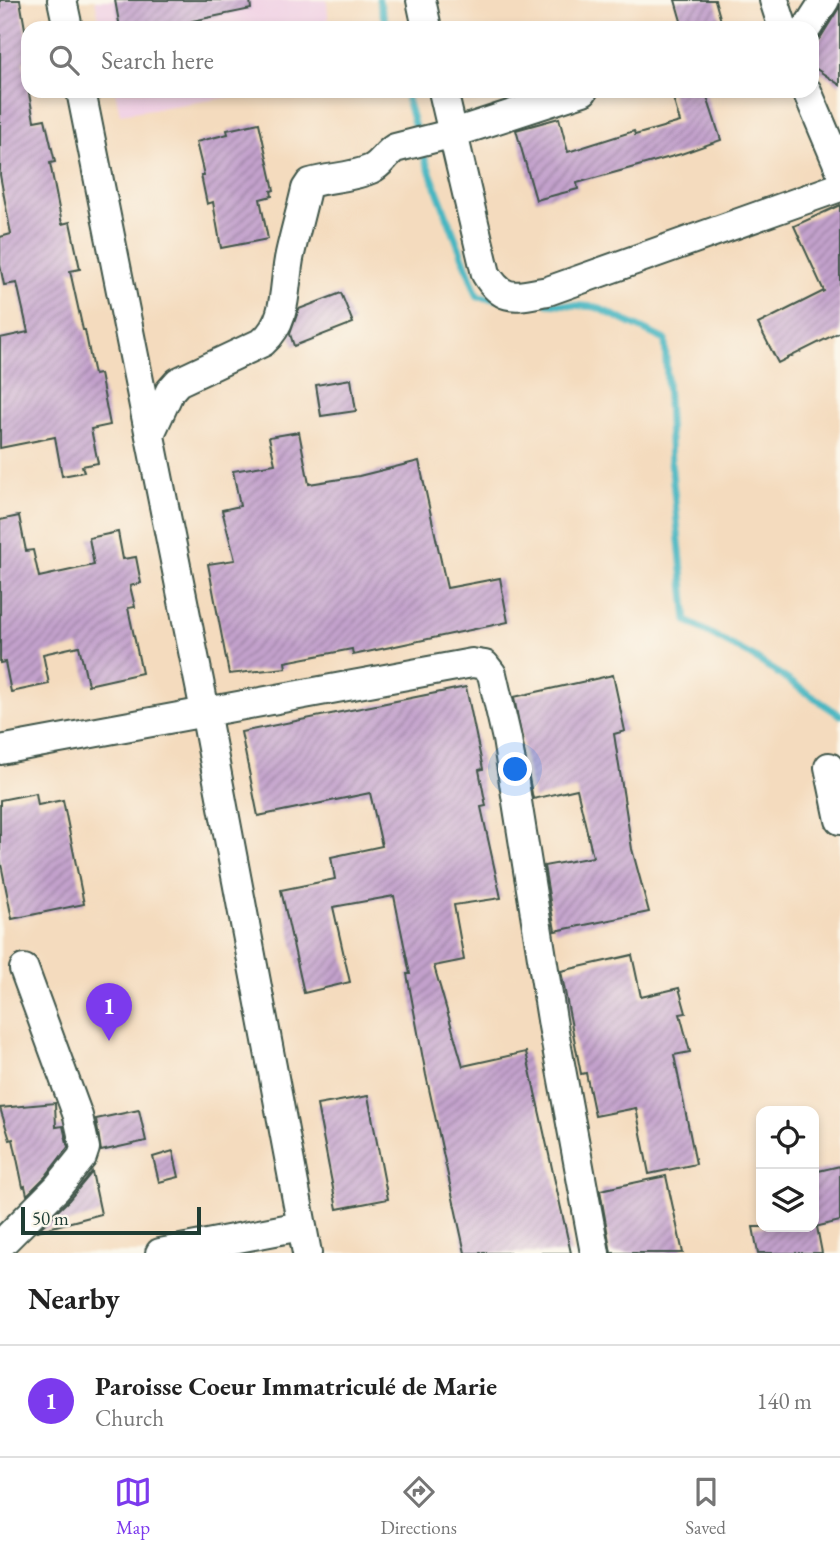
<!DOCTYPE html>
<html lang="en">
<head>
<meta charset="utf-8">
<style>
  :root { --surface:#fff; --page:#f2f2f2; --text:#222; --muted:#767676; --line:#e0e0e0; --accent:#7c3aed }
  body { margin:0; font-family:"EB Garamond",serif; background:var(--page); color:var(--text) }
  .controls { position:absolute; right:21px; bottom:21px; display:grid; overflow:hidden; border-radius:14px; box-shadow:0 4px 10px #0003 }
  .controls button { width:63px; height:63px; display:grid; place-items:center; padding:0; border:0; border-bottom:2px solid var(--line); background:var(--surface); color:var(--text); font:35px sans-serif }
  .scale { position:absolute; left:21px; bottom:18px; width:180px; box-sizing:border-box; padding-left:7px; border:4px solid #1f3d34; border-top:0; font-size:19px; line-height:24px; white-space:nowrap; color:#1f3d34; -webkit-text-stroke:5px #fbf7ec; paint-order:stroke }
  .you { position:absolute; left:516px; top:770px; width:24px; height:24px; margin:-18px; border:5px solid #fff; border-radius:50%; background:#1a73e8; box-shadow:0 0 0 10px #1a73e833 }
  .badge { display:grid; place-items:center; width:46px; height:46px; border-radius:50%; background:var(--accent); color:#fff; font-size:23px; font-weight:700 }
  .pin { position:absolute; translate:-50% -58px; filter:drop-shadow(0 2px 4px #0008) }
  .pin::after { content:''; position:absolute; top:37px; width:24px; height:21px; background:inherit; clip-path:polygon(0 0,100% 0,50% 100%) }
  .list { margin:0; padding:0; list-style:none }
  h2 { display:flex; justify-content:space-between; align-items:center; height:91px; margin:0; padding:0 28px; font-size:30px }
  h2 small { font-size:23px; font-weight:400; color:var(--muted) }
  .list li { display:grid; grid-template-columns:46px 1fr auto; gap:21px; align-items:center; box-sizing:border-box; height:112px; padding:0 28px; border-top:2px solid var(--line) }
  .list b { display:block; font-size:26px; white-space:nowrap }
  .list p { margin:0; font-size:23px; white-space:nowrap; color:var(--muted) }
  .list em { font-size:23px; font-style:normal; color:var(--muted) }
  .icon { flex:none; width:38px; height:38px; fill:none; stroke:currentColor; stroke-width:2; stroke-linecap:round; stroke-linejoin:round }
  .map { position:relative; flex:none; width:840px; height:1253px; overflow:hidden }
  .search { position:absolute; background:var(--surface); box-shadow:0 4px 10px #0003; left:21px; right:21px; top:21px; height:77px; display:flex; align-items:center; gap:18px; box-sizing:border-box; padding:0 24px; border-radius:21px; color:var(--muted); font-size:26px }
  .sheet { height:203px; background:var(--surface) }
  nav { display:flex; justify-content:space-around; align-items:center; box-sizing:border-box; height:98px; border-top:2px solid var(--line); background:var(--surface); font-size:19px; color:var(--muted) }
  nav a { display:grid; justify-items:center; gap:4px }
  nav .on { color:var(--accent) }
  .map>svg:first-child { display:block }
  .built { fill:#f0d0e4 }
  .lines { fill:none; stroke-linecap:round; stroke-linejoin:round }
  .stream { stroke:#47b6c1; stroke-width:7 }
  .building { fill:url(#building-hatch) }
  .minor-casing { stroke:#3f5549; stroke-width:32 }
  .minor { stroke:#fff; stroke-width:28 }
</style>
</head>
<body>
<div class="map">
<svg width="840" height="1253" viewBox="0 0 840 1253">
  <defs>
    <pattern id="building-hatch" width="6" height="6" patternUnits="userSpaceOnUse" patternTransform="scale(1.75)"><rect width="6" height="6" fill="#c3a1cc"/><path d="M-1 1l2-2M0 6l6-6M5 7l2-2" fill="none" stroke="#9e84a6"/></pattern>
  </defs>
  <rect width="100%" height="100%" fill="#fbf7ec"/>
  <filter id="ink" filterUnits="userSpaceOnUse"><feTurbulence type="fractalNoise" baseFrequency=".0143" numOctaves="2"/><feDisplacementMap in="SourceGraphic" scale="14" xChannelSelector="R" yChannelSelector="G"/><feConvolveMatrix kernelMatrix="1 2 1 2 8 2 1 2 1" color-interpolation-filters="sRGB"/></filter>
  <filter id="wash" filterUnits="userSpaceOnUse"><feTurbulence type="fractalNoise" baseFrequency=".00686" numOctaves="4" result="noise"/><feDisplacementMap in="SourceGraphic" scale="28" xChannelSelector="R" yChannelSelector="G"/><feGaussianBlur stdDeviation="1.57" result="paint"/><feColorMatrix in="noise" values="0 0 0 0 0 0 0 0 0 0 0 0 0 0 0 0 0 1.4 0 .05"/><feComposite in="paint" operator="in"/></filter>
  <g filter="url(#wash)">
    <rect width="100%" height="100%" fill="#f4dbbe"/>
    <g class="built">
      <polygon points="95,0 327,0 329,28 101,28"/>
      <polygon points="115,91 250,91 243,95 120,114"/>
    </g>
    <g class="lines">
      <g class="stream">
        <polyline points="379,0 387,28"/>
        <polyline points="405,91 417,135"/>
        <polyline points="420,146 478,297 497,299"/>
        <polyline points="547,303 596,307 665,340 671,461 687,621 752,656 840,715"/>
      </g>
    </g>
    <g id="blocks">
      <g class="building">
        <polygon points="0,0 20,0 28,46 28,60 23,61 34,121 45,119 55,162 50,163 62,224 70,222 80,269 70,271 83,330 85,330 94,375 100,374 110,425 91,429 98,463 82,466 84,472 62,476 55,437 0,448 0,338 28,332 17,283 4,285 0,265 0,237 11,234 0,175"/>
        <polygon points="115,0 250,0 251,9 192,21 193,28 120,28"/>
        <polygon points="675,0 715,0 723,28 683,28"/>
        <polygon points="840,6 840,85 812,66 812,46 821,37"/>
        <polygon points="671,91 705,91 721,140 681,154 577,183 578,189 536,200 516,130 559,118 568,152 634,131 635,135 680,122"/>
        <polygon points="259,123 274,190 271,191 272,196 260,199 268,239 221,248 213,202 207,204 201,175 204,175 196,142 228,134 227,130"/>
        <polygon points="840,205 840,332 778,363 758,324 824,291 794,226"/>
        <polygon points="341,293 353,323 294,346 290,334 299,309"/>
        <polygon points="351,379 356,411 321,416 316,385"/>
        <polygon points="299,432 309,484 359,476 419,461 447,588 500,578 508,622 353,655 352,649 285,662 286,668 229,674 208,564 235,560 222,510 240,506 233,471 275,464 269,437"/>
        <polygon points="19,516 26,551 33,550 39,577 94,565 89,538 118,532 123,559 136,557 141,583 130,586 135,607 128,608 142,673 88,685 79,646 43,654 49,684 11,692 5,662 0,663 0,520"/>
        <polygon points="613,675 625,731 614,734 632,849 649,912 555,931 544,866 593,857 577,789 533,799 514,697"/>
        <polygon points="466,687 483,769 479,770 486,806 481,807 501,898 454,905 464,960 434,966 463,1066 526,1052 571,1253 465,1253 426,1075 407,974 410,974 394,896 333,907 350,982 304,993 281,890 335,879 331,857 382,846 370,793 258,816 241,732"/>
        <polygon points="36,793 38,805 63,800 84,904 12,919 0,859 0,800"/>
        <polygon points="632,955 641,997 679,988 686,1013 680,1014 690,1052 674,1055 696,1164 649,1174 636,1108 595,1116 586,1073 581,1074 561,971"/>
        <polygon points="368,1096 388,1199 337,1209 317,1105"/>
        <polygon points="55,1103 56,1127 63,1126 68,1147 45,1177 27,1195 25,1186 23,1187 13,1139 10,1140 0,1108"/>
        <polygon points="139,1110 146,1141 101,1151 96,1119"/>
        <polygon points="173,1151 179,1177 159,1182 153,1157"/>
        <polygon points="840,1166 840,1221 815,1227 817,1227 822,1253 758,1253 753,1227 814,1227 814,1172"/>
        <polygon points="92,1172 101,1214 37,1231 69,1200"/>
        <polygon points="666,1176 683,1253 611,1253 600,1190"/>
      </g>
    </g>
  </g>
  <g filter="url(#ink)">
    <use href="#blocks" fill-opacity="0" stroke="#3f5549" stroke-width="2"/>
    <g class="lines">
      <g class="minor-casing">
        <g id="minor">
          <polyline points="62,0 68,28"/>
          <polyline points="421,0 427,28"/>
          <polyline points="774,0 783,28"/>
          <polyline points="807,28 825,0"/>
          <polyline points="81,91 205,711 307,1253"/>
          <path d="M443,91L486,274C504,304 517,296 548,291L840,187"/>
          <polyline points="807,91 840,169"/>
          <path d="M150,434L170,391L178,382L263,342C289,319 283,285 290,254C295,232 301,211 306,189L310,183C330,177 351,178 371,169C382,164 385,154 395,148L454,133L583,91"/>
          <polyline points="0,750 472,663 485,665 492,674 507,739 553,1026 595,1253"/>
          <polyline points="829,767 840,820"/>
          <polyline points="0,1245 57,1188 82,1157 85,1148 78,1116 24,969"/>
          <polyline points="160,1253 301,1226"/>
        </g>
      </g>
      <use href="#minor" class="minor"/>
    </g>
  </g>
</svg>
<div class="controls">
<button><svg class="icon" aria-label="locate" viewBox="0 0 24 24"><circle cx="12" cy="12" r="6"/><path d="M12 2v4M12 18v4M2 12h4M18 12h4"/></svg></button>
<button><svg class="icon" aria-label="layers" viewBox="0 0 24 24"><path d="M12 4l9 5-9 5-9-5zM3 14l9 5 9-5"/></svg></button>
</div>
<div class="scale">50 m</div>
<div class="you"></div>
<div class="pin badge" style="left:109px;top:1041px">1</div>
<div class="search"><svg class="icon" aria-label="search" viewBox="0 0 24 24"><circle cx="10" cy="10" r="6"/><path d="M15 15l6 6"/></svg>Search here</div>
</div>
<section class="sheet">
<h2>Nearby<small></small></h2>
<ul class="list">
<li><span class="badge">1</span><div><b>Paroisse Coeur Immatriculé de Marie</b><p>Church</p></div><em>140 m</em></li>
</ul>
</section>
<nav>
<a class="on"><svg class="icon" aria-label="map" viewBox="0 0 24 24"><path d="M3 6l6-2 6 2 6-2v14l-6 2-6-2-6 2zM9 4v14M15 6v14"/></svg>Map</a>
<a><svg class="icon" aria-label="directions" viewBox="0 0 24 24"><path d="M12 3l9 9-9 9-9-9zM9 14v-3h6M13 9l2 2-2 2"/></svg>Directions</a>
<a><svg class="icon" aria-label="saved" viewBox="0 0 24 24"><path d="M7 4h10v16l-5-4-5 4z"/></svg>Saved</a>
</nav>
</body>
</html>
